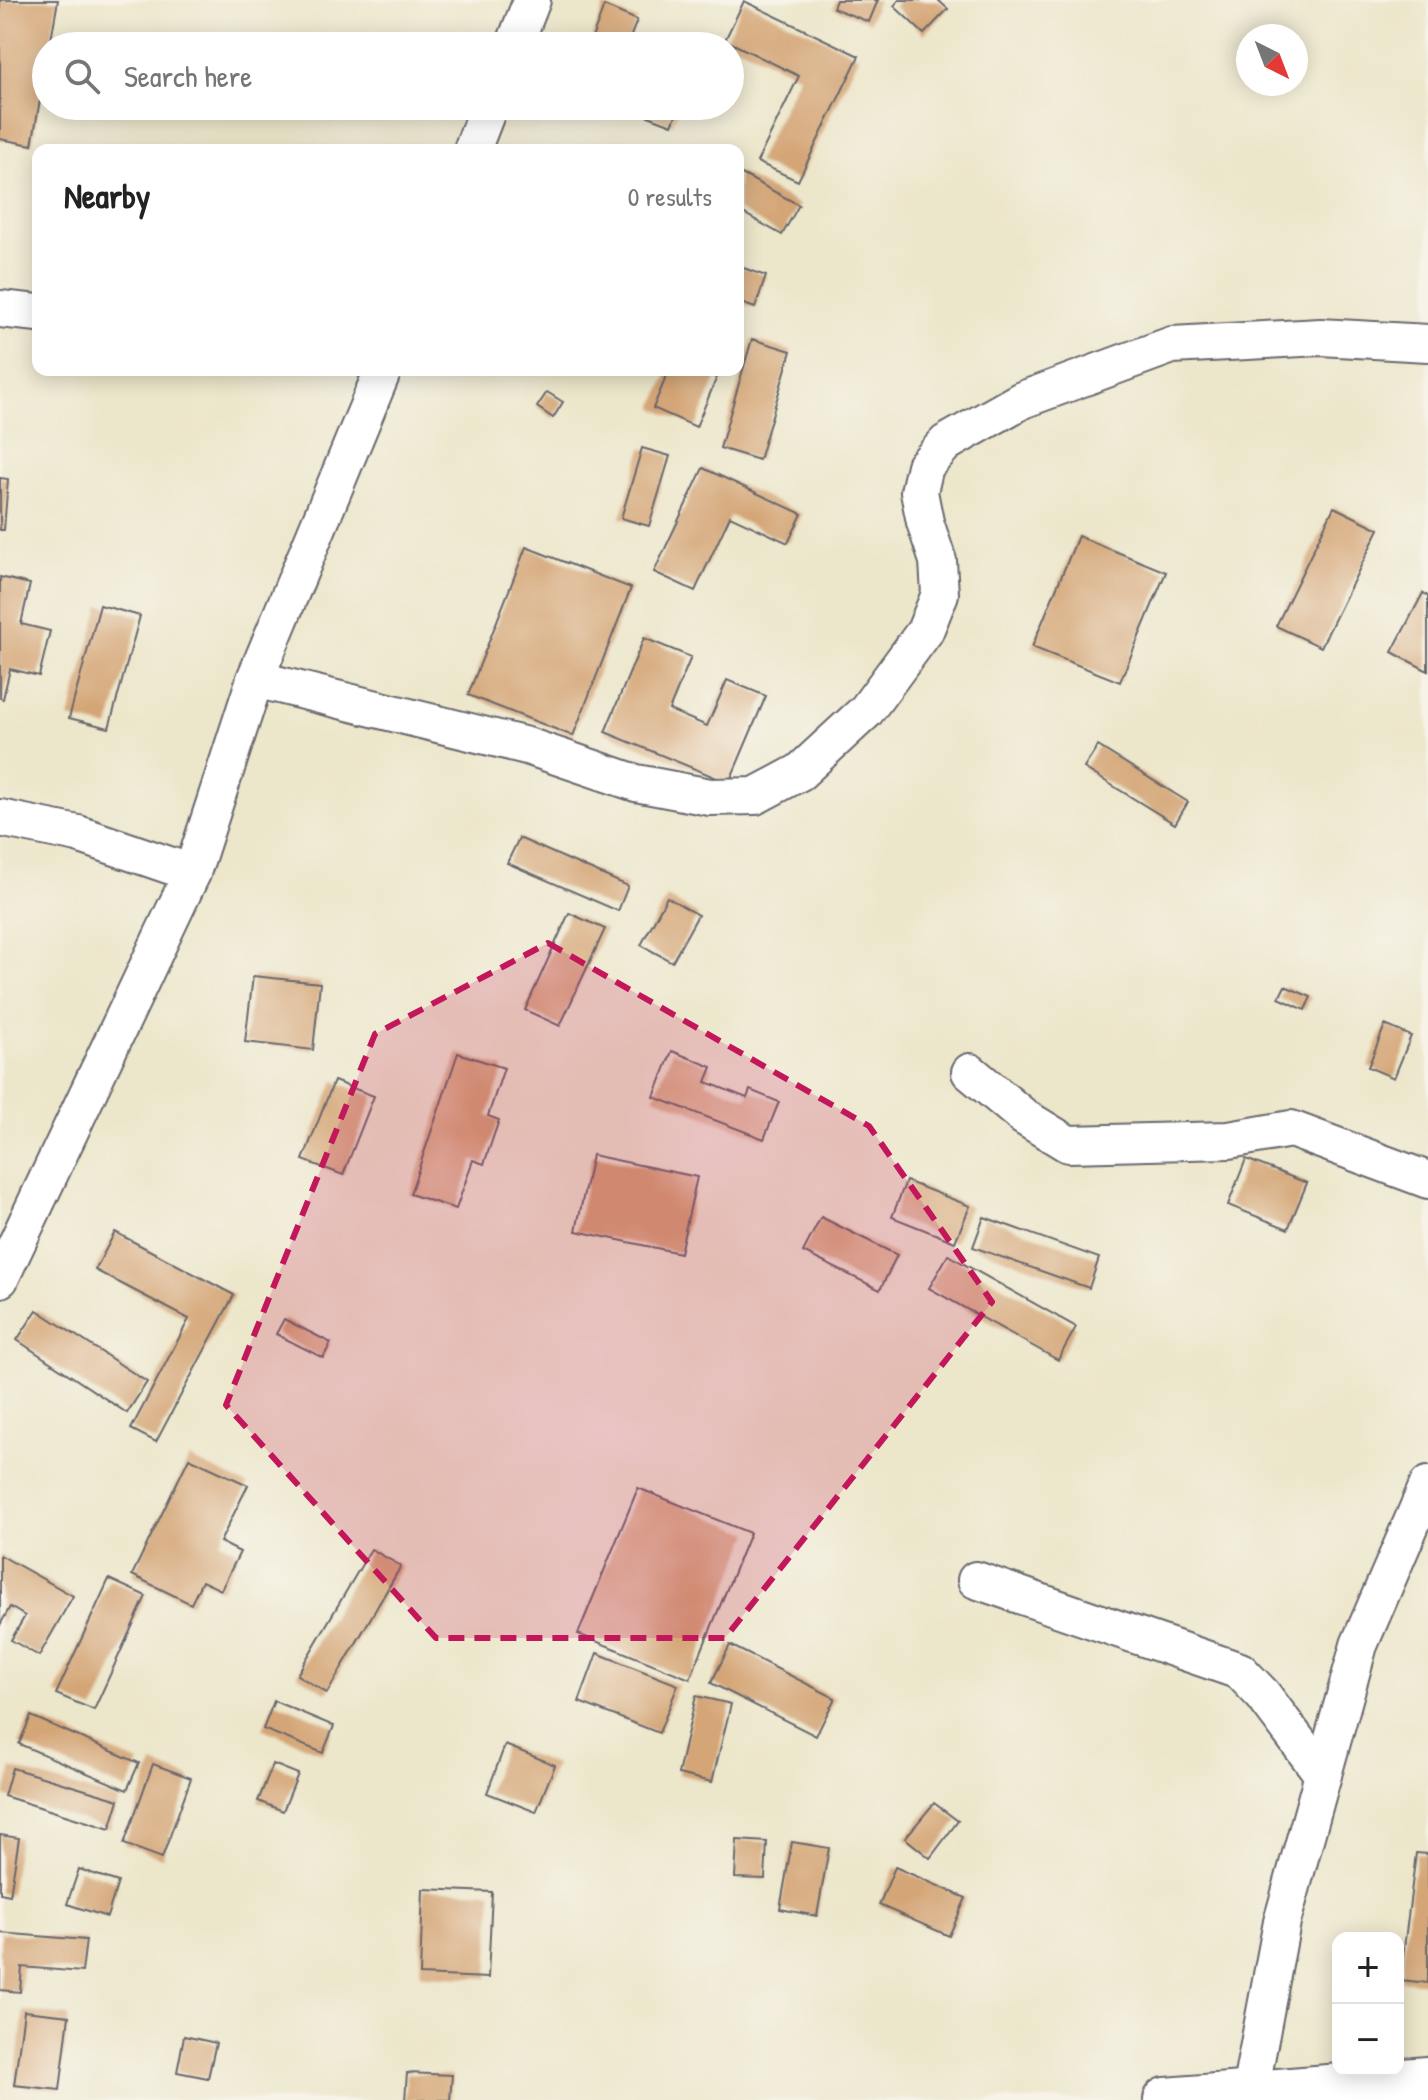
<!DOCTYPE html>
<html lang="en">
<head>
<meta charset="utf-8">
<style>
  :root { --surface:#fff; --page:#f6f6f6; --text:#222; --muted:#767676; --line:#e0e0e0 }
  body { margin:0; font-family:"Patrick Hand",sans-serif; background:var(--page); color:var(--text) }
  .controls { position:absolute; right:24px; bottom:24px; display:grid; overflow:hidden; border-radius:16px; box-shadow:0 4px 20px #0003 }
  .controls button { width:72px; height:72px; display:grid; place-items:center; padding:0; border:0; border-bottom:2px solid var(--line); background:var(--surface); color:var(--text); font:40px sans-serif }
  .compass { position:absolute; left:1236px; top:24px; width:72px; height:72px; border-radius:50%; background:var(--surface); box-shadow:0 4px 20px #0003; rotate:138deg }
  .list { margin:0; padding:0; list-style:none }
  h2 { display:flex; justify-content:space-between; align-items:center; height:104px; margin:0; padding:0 32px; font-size:34px }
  h2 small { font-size:26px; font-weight:400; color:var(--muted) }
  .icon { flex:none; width:44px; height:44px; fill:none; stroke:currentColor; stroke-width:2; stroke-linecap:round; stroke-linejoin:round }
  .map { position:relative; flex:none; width:1428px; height:2100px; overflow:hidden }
  .search { position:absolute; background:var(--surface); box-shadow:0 4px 20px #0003; left:32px; top:32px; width:712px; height:88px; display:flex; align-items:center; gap:20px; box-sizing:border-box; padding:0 28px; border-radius:44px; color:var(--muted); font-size:30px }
  .panel { position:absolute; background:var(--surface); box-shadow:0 4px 20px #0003; left:32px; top:144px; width:712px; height:232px; border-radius:16px }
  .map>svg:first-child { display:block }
  .building { fill:#d4a576 }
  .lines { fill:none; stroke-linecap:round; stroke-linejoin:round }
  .minor-casing { stroke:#69676d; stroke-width:40 }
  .tertiary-casing { stroke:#69676d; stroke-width:48 }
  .minor { stroke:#fff; stroke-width:36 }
  .tertiary { stroke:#fff; stroke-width:44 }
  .marked { fill:#c2185b; fill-opacity:0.2; stroke:#c2185b; stroke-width:6; stroke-dasharray:16 10; stroke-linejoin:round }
</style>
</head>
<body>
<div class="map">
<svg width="1428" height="2100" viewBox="0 0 1428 2100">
  <rect width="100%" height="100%" fill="#f7f3e8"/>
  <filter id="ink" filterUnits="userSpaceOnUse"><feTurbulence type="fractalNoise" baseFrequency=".0125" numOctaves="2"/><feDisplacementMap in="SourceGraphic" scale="16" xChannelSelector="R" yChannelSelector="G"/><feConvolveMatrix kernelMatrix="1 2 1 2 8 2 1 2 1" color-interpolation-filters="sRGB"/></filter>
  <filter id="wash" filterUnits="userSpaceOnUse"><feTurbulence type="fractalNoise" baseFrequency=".006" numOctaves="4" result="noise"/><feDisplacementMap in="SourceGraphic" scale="32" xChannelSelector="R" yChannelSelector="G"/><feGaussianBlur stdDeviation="1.8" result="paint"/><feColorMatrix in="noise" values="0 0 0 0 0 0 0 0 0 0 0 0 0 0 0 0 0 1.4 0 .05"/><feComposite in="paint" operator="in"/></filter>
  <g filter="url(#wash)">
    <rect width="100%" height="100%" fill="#ece6ca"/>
    <g id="blocks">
      <g class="building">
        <polygon points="0,0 58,0 50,46 46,46 46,66 32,145 0,139"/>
        <polygon points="836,0 878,0 869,22 833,8"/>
        <polygon points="899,0 938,0 948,9 924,34 894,6"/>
        <polygon points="744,1 859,56 798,181 757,162 799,76 725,40"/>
        <polygon points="604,6 637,20 627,46 589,46"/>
        <polygon points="622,106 680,106 672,125"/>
        <polygon points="738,172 799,205 782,235 738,210"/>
        <polygon points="738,266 766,276 755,308 738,302"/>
        <polygon points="752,339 791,351 759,460 720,448"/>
        <polygon points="669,370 720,370 696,427 653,408"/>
        <polygon points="547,392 563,402 553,418 537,407"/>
        <polygon points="642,448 670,456 649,526 621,518"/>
        <polygon points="703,468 802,514 788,543 730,516 695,591 654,572"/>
        <polygon points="0,478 8,479 4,530 0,530"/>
        <polygon points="1334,507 1379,529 1321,647 1276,626"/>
        <polygon points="1078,536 1166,572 1120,682 1032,647"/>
        <polygon points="526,547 631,588 573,736 468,695"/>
        <polygon points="0,577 30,584 21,624 50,631 39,676 10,669 3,699 0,698"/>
        <polygon points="1423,593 1428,596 1428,671 1392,652"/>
        <polygon points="100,605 140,616 109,728 69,718"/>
        <polygon points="644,638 691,657 669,710 707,726 727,680 766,696 729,783 605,732"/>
        <polygon points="1098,746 1188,802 1175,824 1084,768"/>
        <polygon points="519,838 628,886 618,911 507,863"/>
        <polygon points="667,897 698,915 672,962 641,945"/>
        <polygon points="569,913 605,929 560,1026 525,1010"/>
        <polygon points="253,976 320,983 313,1050 245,1042"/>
        <polygon points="1285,986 1311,997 1305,1010 1279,998"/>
        <polygon points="1385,1025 1411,1036 1394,1078 1368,1067"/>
        <polygon points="672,1051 712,1067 706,1082 747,1098 750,1090 779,1102 764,1139 654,1097"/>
        <polygon points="458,1053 504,1068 488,1116 499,1120 484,1164 473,1160 456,1209 410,1194"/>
        <polygon points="334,1081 374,1096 343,1175 303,1160"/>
        <polygon points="592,1155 697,1177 680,1253 576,1231"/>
        <polygon points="1246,1159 1307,1183 1288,1229 1228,1205"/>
        <polygon points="906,1181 970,1206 955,1242 892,1217"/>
        <polygon points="821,1217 897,1255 880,1290 803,1252"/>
        <polygon points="984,1217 1099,1258 1089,1288 973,1247"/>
        <polygon points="115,1232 234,1295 156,1442 131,1429 189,1319 95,1270"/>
        <polygon points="948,1255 1076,1327 1058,1360 929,1288"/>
        <polygon points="37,1310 147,1382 127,1413 17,1340"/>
        <polygon points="284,1319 331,1343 323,1358 276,1334"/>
        <polygon points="189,1458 248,1485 220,1542 240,1552 221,1590 202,1581 191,1604 132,1575"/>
        <polygon points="638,1488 750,1533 690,1679 578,1634"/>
        <polygon points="371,1549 401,1566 327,1693 297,1675"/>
        <polygon points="0,1555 73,1596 39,1656 11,1640 25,1616 10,1607 0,1625"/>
        <polygon points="109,1579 146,1596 94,1710 56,1694"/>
        <polygon points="730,1645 835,1698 816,1736 711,1683"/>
        <polygon points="597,1653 678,1685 659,1733 579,1702"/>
        <polygon points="696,1696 731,1704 712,1782 678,1774"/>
        <polygon points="274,1701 334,1726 323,1753 263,1729"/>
        <polygon points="31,1716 139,1763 127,1790 19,1744"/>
        <polygon points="505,1745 555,1765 536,1812 487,1793"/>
        <polygon points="153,1764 191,1778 162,1858 124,1844"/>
        <polygon points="273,1764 298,1774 283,1811 258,1801"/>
        <polygon points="12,1768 119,1800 110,1829 4,1796"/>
        <polygon points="934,1803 958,1821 930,1858 905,1838"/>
        <polygon points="0,1835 19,1838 10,1895 0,1893"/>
        <polygon points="737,1840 767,1842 765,1879 735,1878"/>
        <polygon points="792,1842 829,1848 817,1916 780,1909"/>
        <polygon points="1416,1853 1428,1854 1428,1983 1400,1980"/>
        <polygon points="895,1867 966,1898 949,1936 879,1905"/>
        <polygon points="79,1869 118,1882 107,1917 67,1904"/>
        <polygon points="423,1889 492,1892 488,1978 420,1975"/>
        <polygon points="0,1933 86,1940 82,1972 22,1967 20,1992 0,1990"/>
        <polygon points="24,2011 69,2016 60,2090 14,2085"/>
        <polygon points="184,2036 216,2043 208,2078 177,2072"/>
        <polygon points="407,2073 452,2075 450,2100 405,2100"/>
      </g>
    </g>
  </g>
  <g filter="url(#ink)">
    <use href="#blocks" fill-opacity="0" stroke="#69676d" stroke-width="2"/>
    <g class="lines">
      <g class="minor-casing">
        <g id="minor">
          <polyline points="514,46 532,0"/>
          <polyline points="472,150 489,106"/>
          <polyline points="0,309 38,313"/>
          <polyline points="255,679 527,746 636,783 710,797 755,796 800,772 866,711 925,631 940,594 938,561 925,522 919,492 925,466 946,443 1022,400 1172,345 1320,337 1428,343"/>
          <polyline points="0,818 78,834 192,873"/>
          <polyline points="970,1072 1024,1117 1068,1144 1229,1140 1291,1129 1428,1180"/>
          <polyline points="0,1279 192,873 255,679 383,370"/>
          <polyline points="976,1580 1240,1671 1263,1695 1323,1775"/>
          <polyline points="1250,2092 1282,1922 1359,1645 1428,1485"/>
        </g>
      </g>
      <g class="tertiary-casing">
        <polyline id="tertiary" points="1166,2100 1428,2079"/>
      </g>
      <use href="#minor" class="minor"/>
      <use href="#tertiary" class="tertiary"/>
    </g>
  </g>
  <path class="marked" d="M548,943L869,1126L992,1302L725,1638H436L226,1405L375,1034Z"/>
</svg>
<div class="controls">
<button>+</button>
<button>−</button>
</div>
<svg class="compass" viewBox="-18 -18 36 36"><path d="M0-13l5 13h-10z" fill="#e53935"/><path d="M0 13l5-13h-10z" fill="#767676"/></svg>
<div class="search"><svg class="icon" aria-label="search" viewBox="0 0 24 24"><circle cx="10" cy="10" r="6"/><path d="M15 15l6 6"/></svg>Search here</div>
<section class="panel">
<h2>Nearby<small>0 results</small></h2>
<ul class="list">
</ul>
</section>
</div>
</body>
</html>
